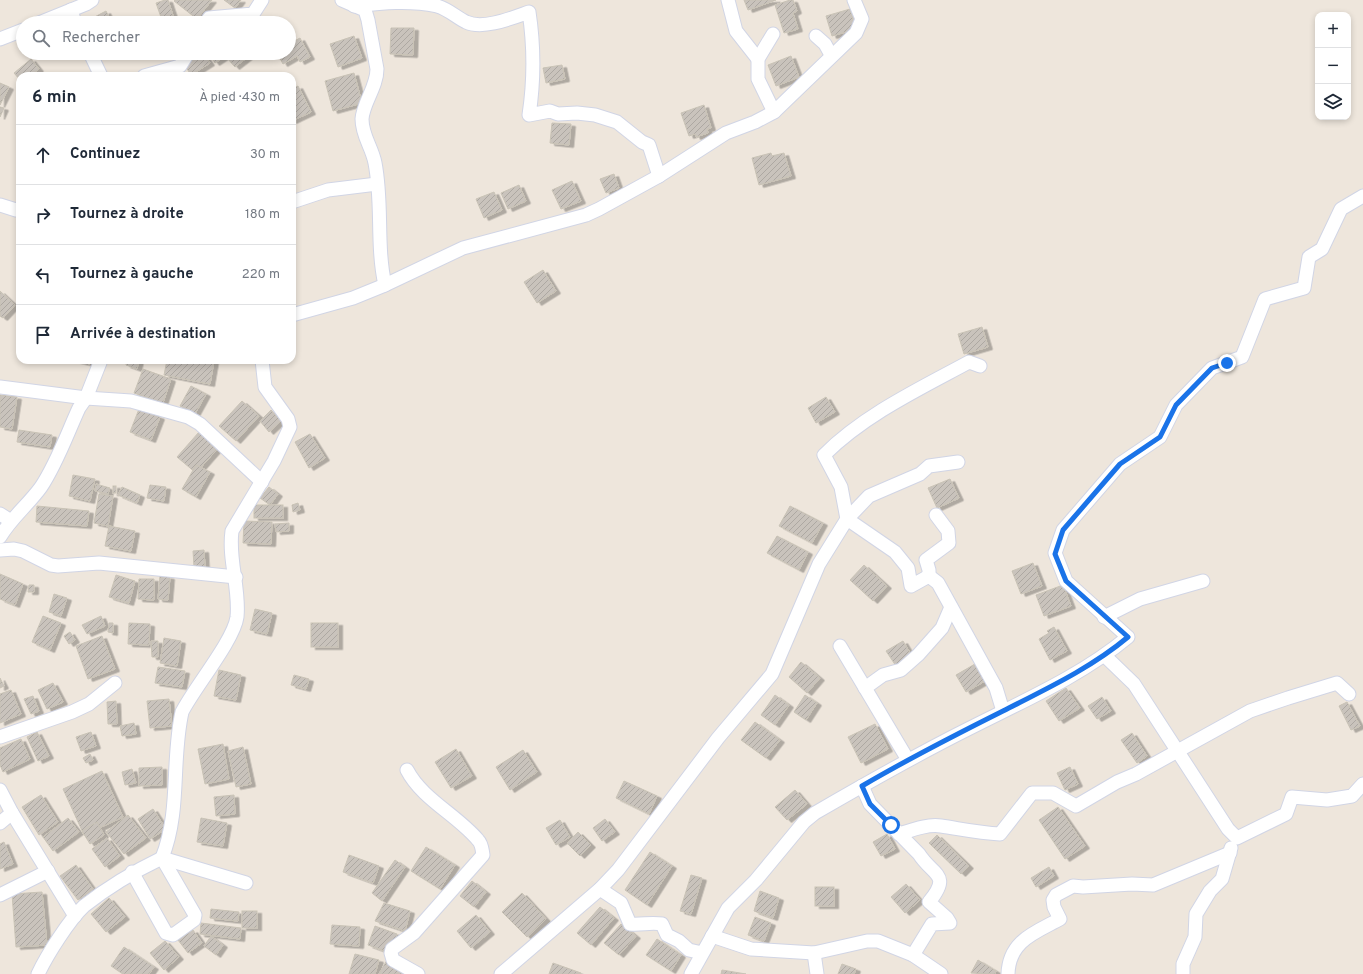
<!DOCTYPE html>
<html lang="fr">
<head>
<meta charset="utf-8">
<style>
  :root { --surface:#fff; --page:#f6f6f7; --text:#1f2937; --muted:#747a83; --line:#e0e1e3 }
  body { margin:0; font-family:Overpass,sans-serif; background:var(--page); color:var(--text) }
  .controls { position:absolute; right:12px; top:12px; display:grid; overflow:hidden; border-radius:8px; box-shadow:0 2px 6px #0003 }
  .controls button { width:36px; height:36px; display:grid; place-items:center; padding:0; border:0; border-bottom:1px solid var(--line); background:var(--surface); color:var(--text); font:20px sans-serif }
  .stop { position:absolute; width:12px; height:12px; margin:-9px; border:3px solid #1a73e8; border-radius:50%; background:#fff }
  .stop.end { background:#1a73e8; border-color:#fff; box-shadow:0 1px 4px #0008 }
  .list { margin:0; padding:0; list-style:none }
  h2 { display:flex; justify-content:space-between; align-items:center; height:52px; margin:0; padding:0 16px; font-size:17px }
  h2 small { font-size:13px; font-weight:400; color:var(--muted) }
  .list li { display:grid; grid-template-columns:26px 1fr auto; gap:12px; align-items:center; box-sizing:border-box; height:60px; padding:0 16px; border-top:1px solid var(--line) }
  .list b { display:block; font-size:15px; white-space:nowrap }
  .list em { font-size:13px; font-style:normal; color:var(--muted) }
  .icon { flex:none; width:22px; height:22px; fill:none; stroke:currentColor; stroke-width:2; stroke-linecap:round; stroke-linejoin:round }
  .map { position:relative; flex:none; width:1363px; height:974px; overflow:hidden }
  .search { position:absolute; background:var(--surface); box-shadow:0 2px 6px #0003; left:16px; top:16px; width:280px; height:44px; display:flex; align-items:center; gap:10px; box-sizing:border-box; padding:0 14px; border-radius:22px; color:var(--muted); font-size:15px }
  .panel { position:absolute; background:var(--surface); box-shadow:0 2px 6px #0003; left:16px; top:72px; width:280px; height:292px; border-radius:12px }
  .map>svg:first-child { display:block }
  .building { fill:url(#building-hatch); stroke:#c9c3b6; filter:url(#shadow) }
  .lines { fill:none; stroke-linecap:round; stroke-linejoin:round }
  .minor-casing { stroke:#d1d5e5; stroke-width:15 }
  .minor { stroke:#fff; stroke-width:13 }
  .route { stroke:#1a73e8; stroke-width:5 }
</style>
</head>
<body>
<div class="map">
<svg width="1363" height="974" viewBox="0 0 1363 974">
  <defs>
    <pattern id="building-hatch" width="6" height="6" patternUnits="userSpaceOnUse"><rect width="6" height="6" fill="#c9c3bc"/><path d="M-1 1l2-2M0 6l6-6M5 7l2-2" fill="none" stroke="#ada8a2"/></pattern>
    <filter id="shadow"><feDropShadow dx="4.5" dy="2.5" stdDeviation="0" flood-color="#0004"/></filter>
  </defs>
  <rect width="100%" height="100%" fill="#eee6dc"/>
  <g class="building">
    <polygon points="165,0 168,0 175,21 169,23 163,23 156,3"/>
    <polygon points="175,0 212,0 197,19 174,1"/>
    <polygon points="224,0 241,0 235,8"/>
    <polygon points="744,0 776,0 748,10"/>
    <polygon points="790,0 793,0 797,11 793,13 798,29 784,33 775,5"/>
    <polygon points="850,9 856,29 832,36 826,16"/>
    <polygon points="106,11 112,23 88,23 87,21"/>
    <polygon points="391,28 414,28 413,55 390,54"/>
    <polygon points="354,36 362,58 338,67 330,44"/>
    <polygon points="300,38 310,57 300,62 297,56 283,64 277,53 289,53 289,44"/>
    <polygon points="203,53 210,63 191,75 184,64"/>
    <polygon points="208,53 230,53 215,63"/>
    <polygon points="233,53 253,53 235,67 227,58"/>
    <polygon points="791,56 799,77 776,86 768,65"/>
    <polygon points="31,59 39,69 30,76 20,76 20,80 14,73"/>
    <polygon points="562,65 565,79 546,83 543,68"/>
    <polygon points="354,73 362,103 333,111 325,81"/>
    <polygon points="0,83 9,87 0,105"/>
    <polygon points="298,86 311,112 292,121 292,89"/>
    <polygon points="704,105 711,128 707,129 708,133 696,137 695,134 689,136 681,113"/>
    <polygon points="0,107 4,108 0,117"/>
    <polygon points="552,123 571,124 569,145 550,143"/>
    <polygon points="771,153 772,156 784,153 791,176 759,185 752,158"/>
    <polygon points="614,174 619,188 606,193 600,179"/>
    <polygon points="572,181 581,201 561,209 552,190"/>
    <polygon points="519,185 526,201 508,209 501,193"/>
    <polygon points="494,192 502,210 484,218 476,199"/>
    <polygon points="543,270 556,291 537,303 524,282"/>
    <polygon points="0,291 15,305 3,318 0,316"/>
    <polygon points="982,327 988,347 964,354 958,334"/>
    <polygon points="73,360 91,360 90,364"/>
    <polygon points="127,360 139,360 137,369 126,365"/>
    <polygon points="167,360 214,361 210,384 164,375"/>
    <polygon points="143,369 171,379 163,403 134,393"/>
    <polygon points="191,386 206,394 195,414 180,406"/>
    <polygon points="0,395 17,397 12,429 0,427"/>
    <polygon points="826,397 835,412 816,423 808,408"/>
    <polygon points="242,401 259,416 236,441 219,426"/>
    <polygon points="139,409 160,417 151,440 130,432"/>
    <polygon points="271,410 281,421 269,432 260,421"/>
    <polygon points="19,430 52,435 50,447 17,442"/>
    <polygon points="199,432 218,448 196,473 177,457"/>
    <polygon points="310,434 325,458 309,468 295,442"/>
    <polygon points="196,465 210,472 196,497 182,489"/>
    <polygon points="73,475 95,479 90,501 69,496"/>
    <polygon points="950,479 959,498 937,508 928,488"/>
    <polygon points="96,484 110,488 108,494 95,491"/>
    <polygon points="150,485 166,487 164,501 147,498"/>
    <rect x="113" y="486" width="3" height="7"/>
    <polygon points="122,487 140,495 137,503 118,495"/>
    <polygon points="269,487 278,494 270,505 260,498"/>
    <polygon points="99,494 113,496 108,526 94,523"/>
    <polygon points="298,503 300,510 293,512 292,505"/>
    <rect x="254" y="505" width="29" height="13"/>
    <polygon points="37,506 89,511 87,526 36,522"/>
    <polygon points="790,506 823,523 812,543 779,526"/>
    <polygon points="244,521 272,522 271,544 243,543"/>
    <polygon points="289,523 289,531 276,532 275,524"/>
    <polygon points="109,526 135,531 131,551 105,546"/>
    <polygon points="777,536 808,552 799,570 767,553"/>
    <polygon points="204,550 205,567 194,567 193,551"/>
    <polygon points="1033,563 1042,586 1021,594 1012,571"/>
    <polygon points="864,565 887,586 873,601 850,580"/>
    <polygon points="0,574 23,584 15,605 0,599"/>
    <polygon points="116,575 135,581 129,603 109,597"/>
    <polygon points="160,576 170,577 168,600 158,599"/>
    <polygon points="139,579 154,579 154,600 138,599"/>
    <polygon points="29,585 34,585 34,592 28,592"/>
    <polygon points="1063,585 1071,606 1044,616 1036,595"/>
    <polygon points="54,594 67,598 61,616 49,612"/>
    <polygon points="255,609 272,613 267,634 250,630"/>
    <polygon points="43,616 61,623 50,650 32,642"/>
    <polygon points="101,616 105,626 87,634 82,625"/>
    <polygon points="109,623 113,623 113,633 108,632"/>
    <polygon points="129,623 150,624 149,645 128,644"/>
    <rect x="311" y="623" width="27" height="24"/>
    <polygon points="1054,627 1067,651 1050,660 1039,639 1049,633 1047,631"/>
    <polygon points="70,632 75,640 69,644 64,636"/>
    <polygon points="102,636 115,669 88,679 76,646"/>
    <polygon points="164,638 181,641 177,666 160,663"/>
    <polygon points="151,641 158,641 158,657 152,657"/>
    <polygon points="903,641 912,656 896,666 886,651"/>
    <polygon points="801,662 820,678 807,693 789,677"/>
    <polygon points="975,664 985,681 966,692 956,675"/>
    <polygon points="158,667 185,671 182,687 155,683"/>
    <polygon points="219,670 241,675 236,700 214,696"/>
    <polygon points="294,675 309,679 306,689 291,685"/>
    <polygon points="0,678 4,686 0,688"/>
    <polygon points="53,683 63,702 47,709 38,690"/>
    <polygon points="1066,688 1080,708 1059,721 1046,701"/>
    <polygon points="11,690 21,714 0,723 0,694"/>
    <polygon points="775,695 789,705 775,725 761,715"/>
    <polygon points="805,695 817,703 806,720 794,712"/>
    <polygon points="33,696 39,711 31,714 24,699"/>
    <polygon points="1102,697 1111,711 1097,719 1088,706"/>
    <polygon points="169,699 172,726 150,728 147,701"/>
    <polygon points="116,701 117,724 108,724 107,702"/>
    <polygon points="1347,702 1360,726 1351,730 1339,706"/>
    <polygon points="755,722 780,740 766,758 741,740"/>
    <polygon points="134,723 136,734 122,736 120,726"/>
    <polygon points="875,724 888,749 861,763 848,737"/>
    <polygon points="37,732 49,756 38,761 27,737"/>
    <polygon points="91,732 96,746 81,751 76,737"/>
    <polygon points="1132,733 1147,756 1137,763 1121,740"/>
    <polygon points="21,739 30,759 3,772 0,765 0,748"/>
    <polygon points="223,744 229,779 205,784 198,749"/>
    <polygon points="243,747 251,784 236,787 228,751"/>
    <polygon points="456,749 472,776 451,788 435,762"/>
    <polygon points="523,750 537,772 510,790 496,767"/>
    <polygon points="90,754 93,760 86,763 83,758"/>
    <polygon points="162,767 162,785 139,786 139,768"/>
    <polygon points="1070,767 1078,784 1065,790 1057,773"/>
    <polygon points="132,769 136,783 125,785 122,772"/>
    <polygon points="102,771 123,817 84,835 63,789"/>
    <polygon points="624,781 657,796 649,814 616,798"/>
    <polygon points="795,790 807,804 787,820 775,807"/>
    <polygon points="41,795 58,822 39,835 22,807"/>
    <polygon points="234,795 235,814 216,816 214,797"/>
    <polygon points="1058,807 1085,846 1065,859 1039,820"/>
    <polygon points="153,809 166,829 150,839 138,819"/>
    <polygon points="128,815 146,838 124,854 106,832"/>
    <polygon points="68,818 79,832 53,851 43,837"/>
    <polygon points="201,818 227,823 223,846 197,842"/>
    <polygon points="605,819 615,832 602,841 593,828"/>
    <polygon points="560,820 570,837 556,845 546,828"/>
    <polygon points="97,822 104,835 90,844 82,831"/>
    <polygon points="578,832 591,845 580,856 567,843"/>
    <polygon points="887,834 895,849 881,856 873,842"/>
    <polygon points="937,835 969,866 961,874 929,843"/>
    <polygon points="107,838 120,856 105,867 92,849"/>
    <polygon points="4,842 13,864 0,869 0,844"/>
    <polygon points="426,847 455,865 440,889 411,871"/>
    <polygon points="650,852 672,866 647,905 625,890"/>
    <polygon points="349,855 379,866 373,883 343,872"/>
    <polygon points="395,860 405,867 382,901 372,893"/>
    <polygon points="76,865 93,889 78,900 60,876"/>
    <polygon points="1049,867 1054,876 1036,887 1031,878"/>
    <polygon points="691,875 702,878 691,914 680,911"/>
    <polygon points="472,881 486,892 474,907 460,896"/>
    <polygon points="906,884 920,900 905,913 891,897"/>
    <rect x="815" y="887" width="19" height="19"/>
    <polygon points="760,891 779,898 773,918 754,911"/>
    <polygon points="42,892 47,945 16,947 12,894"/>
    <polygon points="522,893 546,919 527,937 502,912"/>
    <polygon points="109,898 125,917 106,932 91,914"/>
    <polygon points="384,903 410,911 405,931 375,921"/>
    <polygon points="600,907 614,918 591,945 577,933"/>
    <polygon points="211,909 239,912 238,921 210,918"/>
    <rect x="242" y="911" width="15" height="17"/>
    <polygon points="476,915 490,932 471,948 457,931"/>
    <polygon points="755,917 771,923 764,941 748,935"/>
    <polygon points="201,923 241,928 240,939 200,934"/>
    <polygon points="621,924 636,936 619,955 604,943"/>
    <polygon points="332,925 360,927 359,946 330,944"/>
    <polygon points="375,926 397,934 390,953 368,945"/>
    <polygon points="193,930 202,943 188,953 178,940"/>
    <polygon points="211,936 223,945 216,955 204,946"/>
    <polygon points="657,939 681,955 671,971 646,955"/>
    <polygon points="165,941 179,957 164,970 150,953"/>
    <polygon points="124,947 154,967 149,974 123,974 111,966"/>
    <polygon points="355,954 379,960 375,974 349,974"/>
    <polygon points="387,960 406,970 404,974 379,974"/>
    <polygon points="978,960 996,971 995,974 971,973"/>
    <polygon points="553,963 581,973 580,974 549,974"/>
    <polygon points="842,964 856,969 854,974 838,974"/>
    <polygon points="722,970 746,974 721,974"/>
  </g>
  <g class="lines">
    <g class="minor-casing">
      <g id="minor">
        <path d="M342,0L365,10L368,20L377,69C377,87 363,103 362,119C362,136 372,147 375,163C383,204 376,245 385,285"/>
        <polyline points="728,0 736,31 758,59"/>
        <path d="M354,6C382,3 409,0 437,6C448,9 456,17 466,22C483,30 512,18 529,12C534,45 534,82 529,115L550,111L558,114L577,113L595,115L617,122L642,142L649,145L659,176"/>
        <polyline points="71,10 75,23"/>
        <polyline points="39,23 86,4 92,0"/>
        <polyline points="206,23 209,18 253,14 262,0"/>
        <polyline points="773,34 758,59 758,79 774,112"/>
        <polyline points="816,36 825,44 831,55"/>
        <polyline points="0,39 23,30"/>
        <polyline points="90,53 101,76"/>
        <polyline points="144,76 180,66 188,53"/>
        <polyline points="292,202 328,190 377,184"/>
        <polyline points="0,205 16,210 20,208"/>
        <polyline points="292,315 353,298 385,285 463,248 586,215 599,209 659,176 726,133 755,122 774,112 856,33 862,19 854,0"/>
        <polyline points="0,387 86,398 131,401 188,417 200,424 262,482"/>
        <polyline points="958,462 929,466 920,474 869,496 847,519 895,552 908,568 911,586 929,576 938,583 996,688 1003,711"/>
        <polyline points="0,514 11,521"/>
        <path d="M0,537C11,518 28,505 41,487C57,463 67,434 79,408L86,398L101,360"/>
        <polyline points="0,550 14,549 23,551 51,565 58,566 99,563 236,577"/>
        <polyline points="929,576 929,570 926,560 949,543 948,531 936,515"/>
        <polyline points="1104,617 1140,599 1203,581"/>
        <polyline points="840,646 908,760"/>
        <polyline points="1105,656 1134,684 1228,829 1237,838 1286,814 1292,797 1327,800 1352,796 1363,784"/>
        <polyline points="865,688 883,675 901,670 918,655 942,628 951,607"/>
        <polyline points="0,737 72,712 89,704 115,683"/>
        <path d="M407,770C422,799 457,815 478,840C482,844 482,849 483,855L414,933L392,949L391,953L393,960L418,974"/>
        <path d="M862,786L870,804L919,854C933,876 952,874 929,902L947,918L950,923L932,924L913,955"/>
        <polyline points="0,790 12,813 75,916"/>
        <polyline points="0,823 12,813"/>
        <path d="M899,834C912,830 927,824 941,826C961,829 979,833 1000,834L1032,793H1053L1076,806L1117,782L1136,774L1250,711L1288,698L1337,683L1349,694"/>
        <path d="M132,872L166,933L173,935L194,920L195,915L162,858C181,810 171,761 182,712C194,688 234,640 237,617C240,588 228,560 232,531L274,461L290,427L288,419L265,387L262,360"/>
        <path d="M600,889L621,903L630,924C642,925 651,922 662,924L667,935L679,941L689,950L702,953"/>
        <polyline points="0,895 48,871"/>
        <polyline points="712,936 751,949 814,953 867,941 878,941 913,955 941,974"/>
        <polyline points="814,953 817,974"/>
        <path d="M38,974C47,955 69,920 84,906C108,887 135,871 162,858L246,883"/>
        <path d="M501,974L600,889L618,870L718,738L772,674L819,564L847,519L841,487L824,455C864,415 919,389 969,362L980,366"/>
        <path d="M691,974L728,908L756,880L804,822L815,813C865,784 916,755 968,729C1023,701 1081,676 1128,637L1066,581L1055,553L1063,530L1120,464L1160,437L1176,405L1212,368L1242,357L1265,299L1304,288L1309,257L1322,249L1341,209L1363,196"/>
        <path d="M1008,974C1009,941 1034,933 1060,919L1054,907L1053,900L1056,895L1073,886L1083,887L1132,884L1153,885L1230,853"/>
        <polyline points="1183,974 1183,964 1195,937 1196,914 1210,891 1222,879 1231,848"/>
      </g>
    </g>
    <use href="#minor" class="minor"/>
  </g>
  <g class="lines">
    <path class="route" d="M891,825L870,804L862,786C908,759 955,735 1003,711C1046,689 1091,668 1128,637L1066,581L1055,554L1063,530L1120,464L1160,437L1176,405L1212,368L1227,363"/>
  </g>
</svg>
<div class="controls">
<button>+</button>
<button>−</button>
<button><svg class="icon" aria-label="layers" viewBox="0 0 24 24"><path d="M12 4l9 5-9 5-9-5zM3 14l9 5 9-5"/></svg></button>
</div>
<div class="stop" style="left:891px;top:825px"></div>
<div class="stop end" style="left:1227px;top:363px"></div>
<div class="search"><svg class="icon" aria-label="search" viewBox="0 0 24 24"><circle cx="10" cy="10" r="6"/><path d="M15 15l6 6"/></svg>Rechercher</div>
<section class="panel">
<h2>6 min<small>À pied · 430 m</small></h2>
<ul class="list">
<li><svg class="icon" aria-label="ahead" viewBox="0 0 24 24"><path d="M12 20V5M6 11l6-6 6 6"/></svg><div><b>Continuez</b></div><em>30 m</em></li>
<li><svg class="icon" aria-label="right" viewBox="0 0 24 24"><path d="M7 20v-9h11M14 6l5 5-5 5"/></svg><div><b>Tournez à droite</b></div><em>180 m</em></li>
<li><svg class="icon" aria-label="left" viewBox="0 0 24 24"><path d="M17 20v-9H6M10 6l-5 5 5 5"/></svg><div><b>Tournez à gauche</b></div><em>220 m</em></li>
<li><svg class="icon" aria-label="arrive" viewBox="0 0 24 24"><path d="M6 21V4h12l-3 4 3 4H6"/></svg><div><b>Arrivée à destination</b></div></li>
</ul>
</section>
</div>
</body>
</html>
